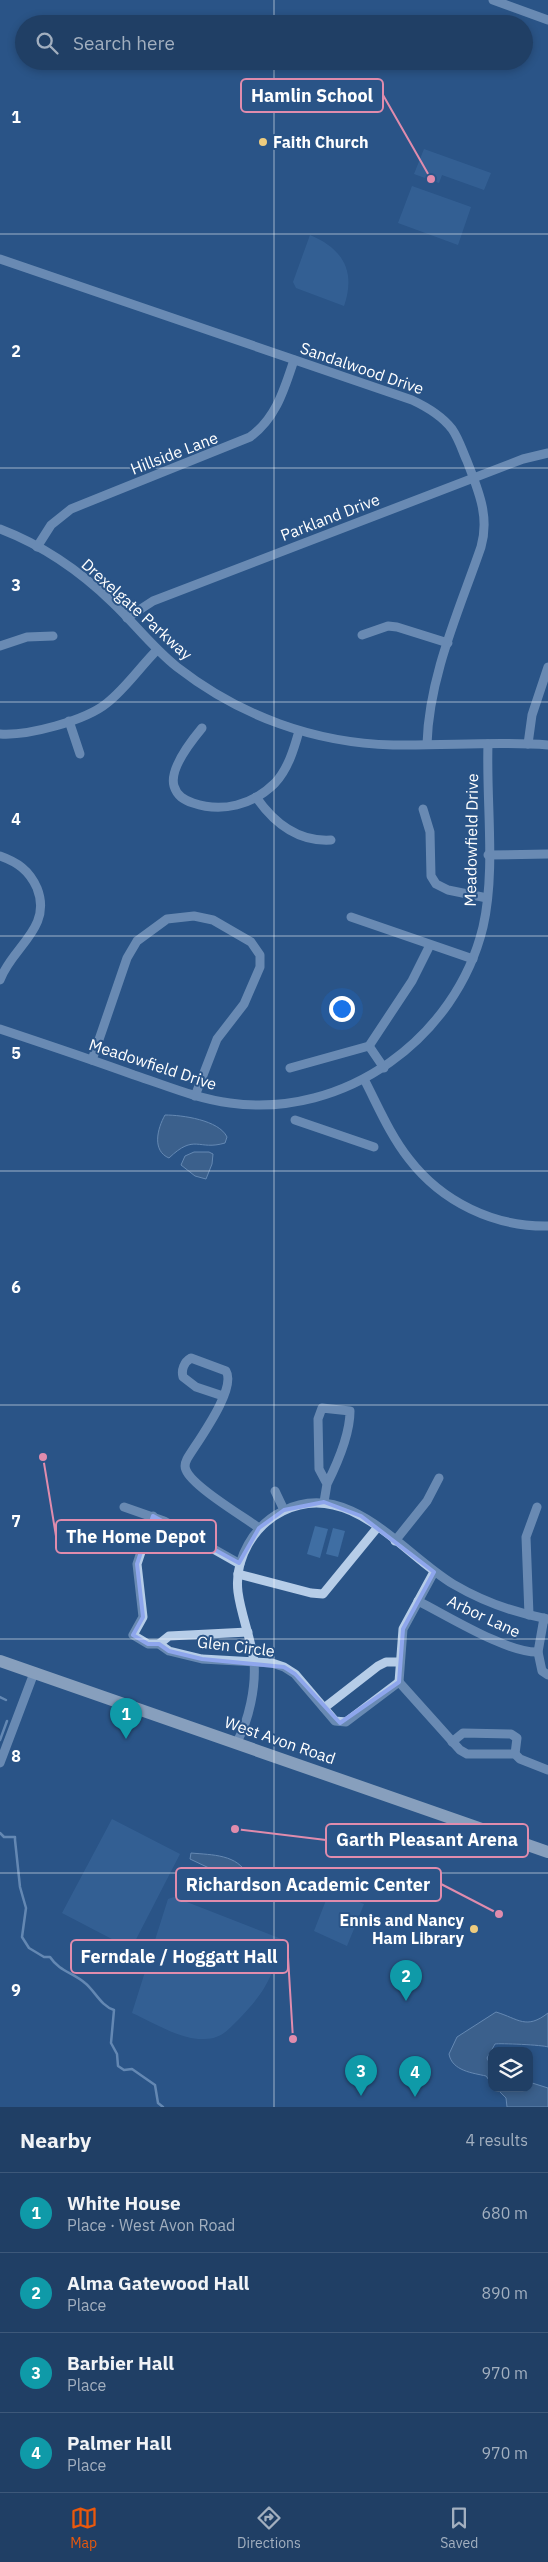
<!DOCTYPE html>
<html lang="en">
<head>
<meta charset="utf-8">
<style>
  :root { --surface:#203f65; --page:#28466b; --text:#f1f3f6; --muted:#a2afbf; --line:#3d5879; --accent:#ea580c }
  body { margin:0; font-family:"IBM Plex Sans",sans-serif; background:var(--page); color:var(--text) }
  .controls { position:absolute; right:15px; bottom:15px; display:grid; overflow:hidden; border-radius:10px; box-shadow:0 2px 8px #0003 }
  .controls button { width:45px; height:45px; display:grid; place-items:center; padding:0; border:0; border-bottom:1px solid var(--line); background:var(--surface); color:var(--text); font:25px sans-serif }
  .you { position:absolute; left:341px; top:1008px; width:18px; height:18px; margin:-12px; border:4px solid #fff; border-radius:50%; background:#1a73e8; box-shadow:0 0 0 8px #1a73e833 }
  .badge { display:grid; place-items:center; width:32px; height:32px; border-radius:50%; background:var(--accent); color:#fff; font-size:16px; font-weight:700 }
  .pin { position:absolute; translate:-50% -41px; filter:drop-shadow(0 1px 2px #0008) }
  .pin::after { content:''; position:absolute; top:26px; width:18px; height:15px; background:inherit; clip-path:polygon(0 0,100% 0,50% 100%) }
  .list { margin:0; padding:0; list-style:none }
  h2 { display:flex; justify-content:space-between; align-items:center; height:65px; margin:0; padding:0 20px; font-size:21px }
  h2 small { font-size:16px; font-weight:400; color:var(--muted) }
  .list li { display:grid; grid-template-columns:32px 1fr auto; gap:15px; align-items:center; box-sizing:border-box; height:80px; padding:0 20px; border-top:1px solid var(--line) }
  .list b { display:block; font-size:19px; white-space:nowrap }
  .list p { margin:0; font-size:16px; white-space:nowrap; color:var(--muted) }
  .list em { font-size:16px; font-style:normal; color:var(--muted) }
  .icon { flex:none; width:28px; height:28px; fill:none; stroke:currentColor; stroke-width:2; stroke-linecap:round; stroke-linejoin:round }
  .map { position:relative; flex:none; width:548px; height:2107px; overflow:hidden }
  .search { position:absolute; background:var(--surface); box-shadow:0 2px 8px #0003; left:15px; right:15px; top:15px; height:55px; display:flex; align-items:center; gap:12px; box-sizing:border-box; padding:0 18px; border-radius:28px; color:var(--muted); font-size:19px }
  .sheet { height:385px; background:var(--surface) }
  nav { display:flex; justify-content:space-around; align-items:center; box-sizing:border-box; height:70px; border-top:1px solid var(--line); background:var(--surface); font-size:14px; color:var(--muted) }
  nav a { display:grid; justify-items:center; gap:2px }
  nav .on { color:var(--accent) }
  .map>svg:first-child { display:block }
  .green { fill:#3f6ea3 }
  .water { fill:#516f92; stroke:#abc8e8 }
  .lines { fill:none; stroke-linecap:round; stroke-linejoin:round }
  .stream { stroke:#abc8e8; stroke-width:2.5 }
  .minor { stroke:#b6cde8; stroke-width:9 }
  .major { stroke:#f8fbfe; stroke-width:12 }
  .marked { fill:none; stroke:#8ea6ec; stroke-width:4; stroke-linejoin:round }
  .grid { fill:none; stroke:#fff; stroke-width:1; stroke-opacity:0.55 }
  .poi-dot { fill:#eecc7e; stroke:#2a5487; stroke-width:2 }
  .labels { text-anchor:middle; stroke-width:4; stroke-linejoin:round; paint-order:stroke }
  .poi-label { font-size:16px; font-weight:bold; fill:#fff; stroke:#2a5487; text-anchor:start }
  .street-label { font-size:16px; fill:#fff; stroke:#2a5487 }
  .grid-label { font-size:16px; text-anchor:middle; font-weight:bold; fill:#fff; stroke:#2a5487; stroke-width:4; stroke-linejoin:round; paint-order:stroke }
  .leader { fill:none; stroke:#e08cad; stroke-width:2 }
  .callout-dot { fill:#e08cad; stroke:#2a5487; stroke-width:2 }
  .callout { fill:#2a5487; stroke:#e08cad; stroke-width:2 }
  .callout-label { font-size:18px; text-anchor:middle; font-weight:bold; fill:#fff }
</style>
</head>
<body>
<div class="map">
<svg width="548" height="2107" viewBox="0 0 548 2107">
  <rect width="100%" height="100%" fill="#2a5487"/>
  <g class="green">
    <polygon points="424,149 491,173 484,190 442,175 439,183 414,174"/>
    <polygon points="412,186 471,207 458,245 398,223"/>
    <path d="M310,235C343,249 356,271 344,306L296,288L293,282Z"/>
    <polygon points="315,1526 328,1529 320,1558 307,1554"/>
    <polygon points="333,1528 345,1531 338,1557 326,1554"/>
    <polygon points="112,1819 180,1854 131,1949 62,1913"/>
    <polygon points="330,1890 364,1904 347,1946 314,1931"/>
    <path d="M174,1897L284,1940C271,1978 267,1990 239,2019C228,2030 221,2039 204,2039C180,2040 153,2022 132,2013L168,1899Z"/>
  </g>
  <g class="water">
    <path d="M165,1115C182,1115 219,1120 227,1137L225,1143C198,1151 195,1133 169,1158C152,1151 157,1129 165,1115Z"/>
    <polygon points="194,1152 209,1152 213,1154 212,1164 206,1179 195,1176 181,1165 185,1156"/>
    <path d="M191,1853C212,1855 238,1854 248,1876L243,1888H235L209,1868L190,1859Z"/>
    <path d="M496,2012C519,2019 526,2030 548,2013V2047C544,2045 499,2043 495,2044L487,2058L492,2068V2084L486,2076C473,2073 452,2071 449,2054L457,2037Z"/>
    <polygon points="529,2082 548,2088 548,2107 507,2107 506,2098 496,2088 529,2088"/>
  </g>
  <g class="lines">
    <g class="stream">
      <polyline points="0,1697 6,1700"/>
      <polyline points="0,1740 7,1721"/>
      <path d="M0,1833L4,1837H15V1840L20,1887L26,1908L22,1937L29,1948L44,1957H50C59,1971 74,1973 85,1983C95,1991 101,2006 114,2010L111,2043L117,2054L118,2066L124,2070L132,2069L155,2085L158,2103L163,2107"/>
    </g>
    <g class="minor">
      <polyline points="493,0 548,20"/>
      <path d="M0,259L412,400C427,407 442,416 452,429C459,439 462,450 467,461C478,490 490,516 481,547C459,611 429,676 427,744"/>
      <path d="M0,529C42,545 81,572 113,603C135,624 153,648 177,667C240,716 314,743 393,745C445,746 497,741 548,745"/>
      <path d="M37,547L51,525L71,509L250,437C276,418 284,390 294,360"/>
      <polyline points="127,618 153,601 523,459 548,453"/>
      <polyline points="362,635 388,626 397,627 448,643"/>
      <polyline points="0,646 27,637 53,636"/>
      <polyline points="69,721 80,754"/>
      <path d="M202,728C192,740 169,769 174,786C177,796 184,800 193,803C222,813 253,805 275,783C288,769 294,749 299,731"/>
      <path d="M0,734C27,736 85,721 107,703C126,688 140,667 157,650"/>
      <polyline points="528,744 532,715 548,667"/>
      <path d="M256,797C274,823 299,842 331,840"/>
      <polyline points="423,809 430,832 431,876 436,884 448,890 487,898"/>
      <polyline points="488,855 548,854"/>
      <path d="M0,856C17,862 29,870 37,888C53,928 12,947 0,980"/>
      <polyline points="351,917 473,959"/>
      <path d="M0,1029C45,1044 90,1059 134,1075C165,1085 197,1099 230,1103C345,1119 456,1038 483,927C496,870 486,803 488,744"/>
      <polyline points="369,1046 384,1068"/>
      <polyline points="92,1060 127,958 137,941 167,919 194,916 213,920 251,942 260,955 260,967 244,1004 217,1039 195,1096"/>
      <polyline points="290,1068 369,1046 412,981 430,945"/>
      <path d="M364,1079C378,1106 390,1135 409,1159C442,1202 494,1227 548,1226"/>
      <polyline points="295,1120 374,1147"/>
      <path d="M223,1396L196,1387L183,1377C181,1370 184,1362 191,1358L226,1371C237,1389 197,1442 187,1459C185,1463 184,1466 186,1470C192,1486 244,1517 259,1528"/>
      <polyline points="275,1491 284,1510"/>
      <path d="M324,1502L327,1484L319,1469L318,1419L322,1408L350,1411C350,1435 338,1462 327,1484"/>
      <polyline points="124,1507 164,1521 240,1564"/>
      <polyline points="153,1516 137,1564 143,1617 133,1635 148,1644 159,1644 169,1651 202,1659 272,1663 284,1667 295,1674 335,1721 346,1722 399,1682"/>
      <polyline points="395,1541 427,1501 439,1478"/>
      <polyline points="238,1574 311,1593 323,1594 377,1528"/>
      <path d="M418,1601C448,1616 507,1653 538,1652"/>
      <polyline points="529,1615 526,1537 537,1507"/>
      <polyline points="544,1618 538,1652 542,1671 548,1675"/>
      <polyline points="159,1644 169,1636 248,1632"/>
      <polyline points="399,1682 460,1750 467,1754 515,1754 520,1759 548,1770"/>
      <polyline points="399,1682 403,1629 434,1572"/>
      <polyline points="324,1708 378,1666 386,1662 400,1662"/>
      <path d="M237,1742C249,1720 256,1687 254,1662C251,1638 241,1615 238,1592C234,1559 254,1525 283,1511C349,1478 402,1553 453,1584C482,1601 515,1613 548,1619"/>
      <polyline points="452,1742 463,1733 511,1734 517,1738 515,1754"/>
      <polyline points="0,1763 34,1673"/>
    </g>
    <polyline class="major" points="0,1661 548,1852"/>
  </g>
  <path d="M0 0H548V2107H0ZM324,1502L361,1516L434,1572L403,1629L399,1682L340,1723L295,1674L284,1667L202,1659L169,1651L159,1644H148L133,1635L143,1617L137,1564L153,1516L239,1563L259,1528L284,1510Z" fill="#2a5487" fill-opacity=".55" fill-rule="evenodd"/>
  <path class="marked" d="M324,1502L361,1516L434,1572L403,1629L399,1682L340,1723L295,1674L284,1667L202,1659L169,1651L159,1644H148L133,1635L143,1617L137,1564L153,1516L239,1563L259,1528L284,1510Z"/>
  <path class="grid" d="M274,0V24M274,61V2107M0,234H548M0,468H548M0,702H548M0,936H548M0,1171H548M0,1405H548M0,1639H548M0,1873H548"/>
  <g class="poi-dot">
    <circle cx="263" cy="142" r="5"/>
    <circle cx="474" cy="1929" r="5"/>
  </g>
  <g class="labels">
    <g class="poi-label">
      <text x="273" y="148">Faith Church</text>
      <text x="464" y="1926" text-anchor="end">Ennis and Nancy<tspan x="464" dy="18">Ham Library</tspan></text>
    </g>
    <g class="street-label">
      <text transform="translate(362 368) rotate(19)" y="6">Sandalwood Drive</text>
      <text transform="translate(174 453) rotate(-21)" y="6">Hillside Lane</text>
      <text transform="translate(330 517) rotate(-21)" y="6">Parkland Drive</text>
      <text transform="translate(137 609) rotate(42)" y="6">Drexelgate Parkway</text>
      <text transform="translate(471 840) rotate(-89)" y="6">Meadowfield Drive</text>
      <text transform="translate(153 1064) rotate(18)" y="6">Meadowfield Drive</text>
      <text transform="translate(484 1616) rotate(25)" y="6">Arbor Lane</text>
      <text transform="translate(236 1646) rotate(7)" y="6">Glen Circle</text>
      <text transform="translate(280 1740) rotate(19)" y="6">West Avon Road</text>
    </g>
  </g>
  <g class="grid-label">
    <text x="16" y="123">1</text>
    <text x="16" y="357">2</text>
    <text x="16" y="591">3</text>
    <text x="16" y="825">4</text>
    <text x="16" y="1059">5</text>
    <text x="16" y="1293">6</text>
    <text x="16" y="1527">7</text>
    <text x="16" y="1762">8</text>
    <text x="16" y="1996">9</text>
  </g>
  <path class="leader" d="M431 179L383 95M43 1457L56 1536M235 1829L326 1840M499 1914L441 1884M293 2039L288 1957"/>
  <g class="callout-dot">
    <circle cx="431" cy="179" r="5"/>
    <circle cx="43" cy="1457" r="5"/>
    <circle cx="235" cy="1829" r="5"/>
    <circle cx="499" cy="1914" r="5"/>
    <circle cx="293" cy="2039" r="5"/>
  </g>
  <g class="callout">
    <rect x="241" y="79" width="142" height="33" rx="5"/>
    <rect x="56" y="1520" width="160" height="33" rx="5"/>
    <rect x="326" y="1824" width="202" height="33" rx="5"/>
    <rect x="176" y="1868" width="265" height="33" rx="5"/>
    <rect x="71" y="1940" width="217" height="33" rx="5"/>
  </g>
  <g class="callout-label">
    <text x="312" y="102">Hamlin School</text>
    <text x="136" y="1543">The Home Depot</text>
    <text x="427" y="1846">Garth Pleasant Arena</text>
    <text x="308" y="1891">Richardson Academic Center</text>
    <text x="179" y="1963">Ferndale / Hoggatt Hall</text>
  </g>
</svg>
<div class="controls">
<button><svg class="icon" aria-label="layers" viewBox="0 0 24 24"><path d="M12 4l9 5-9 5-9-5zM3 14l9 5 9-5"/></svg></button>
</div>
<div class="you"></div>
<div class="pin badge" style="left:126px;top:1739px;background:#0f9aa8">1</div>
<div class="pin badge" style="left:406px;top:2001px;background:#0f9aa8">2</div>
<div class="pin badge" style="left:361px;top:2096px;background:#0f9aa8">3</div>
<div class="pin badge" style="left:415px;top:2097px;background:#0f9aa8">4</div>
<div class="search"><svg class="icon" aria-label="search" viewBox="0 0 24 24"><circle cx="10" cy="10" r="6"/><path d="M15 15l6 6"/></svg>Search here</div>
</div>
<section class="sheet">
<h2>Nearby<small>4 results</small></h2>
<ul class="list">
<li><span class="badge" style="background:#0f9aa8">1</span><div><b>White House</b><p>Place · West Avon Road</p></div><em>680 m</em></li>
<li><span class="badge" style="background:#0f9aa8">2</span><div><b>Alma Gatewood Hall</b><p>Place</p></div><em>890 m</em></li>
<li><span class="badge" style="background:#0f9aa8">3</span><div><b>Barbier Hall</b><p>Place</p></div><em>970 m</em></li>
<li><span class="badge" style="background:#0f9aa8">4</span><div><b>Palmer Hall</b><p>Place</p></div><em>970 m</em></li>
</ul>
</section>
<nav>
<a class="on"><svg class="icon" aria-label="map" viewBox="0 0 24 24"><path d="M3 6l6-2 6 2 6-2v14l-6 2-6-2-6 2zM9 4v14M15 6v14"/></svg>Map</a>
<a><svg class="icon" aria-label="directions" viewBox="0 0 24 24"><path d="M12 3l9 9-9 9-9-9zM9 14v-3h6M13 9l2 2-2 2"/></svg>Directions</a>
<a><svg class="icon" aria-label="saved" viewBox="0 0 24 24"><path d="M7 4h10v16l-5-4-5 4z"/></svg>Saved</a>
</nav>
</body>
</html>
